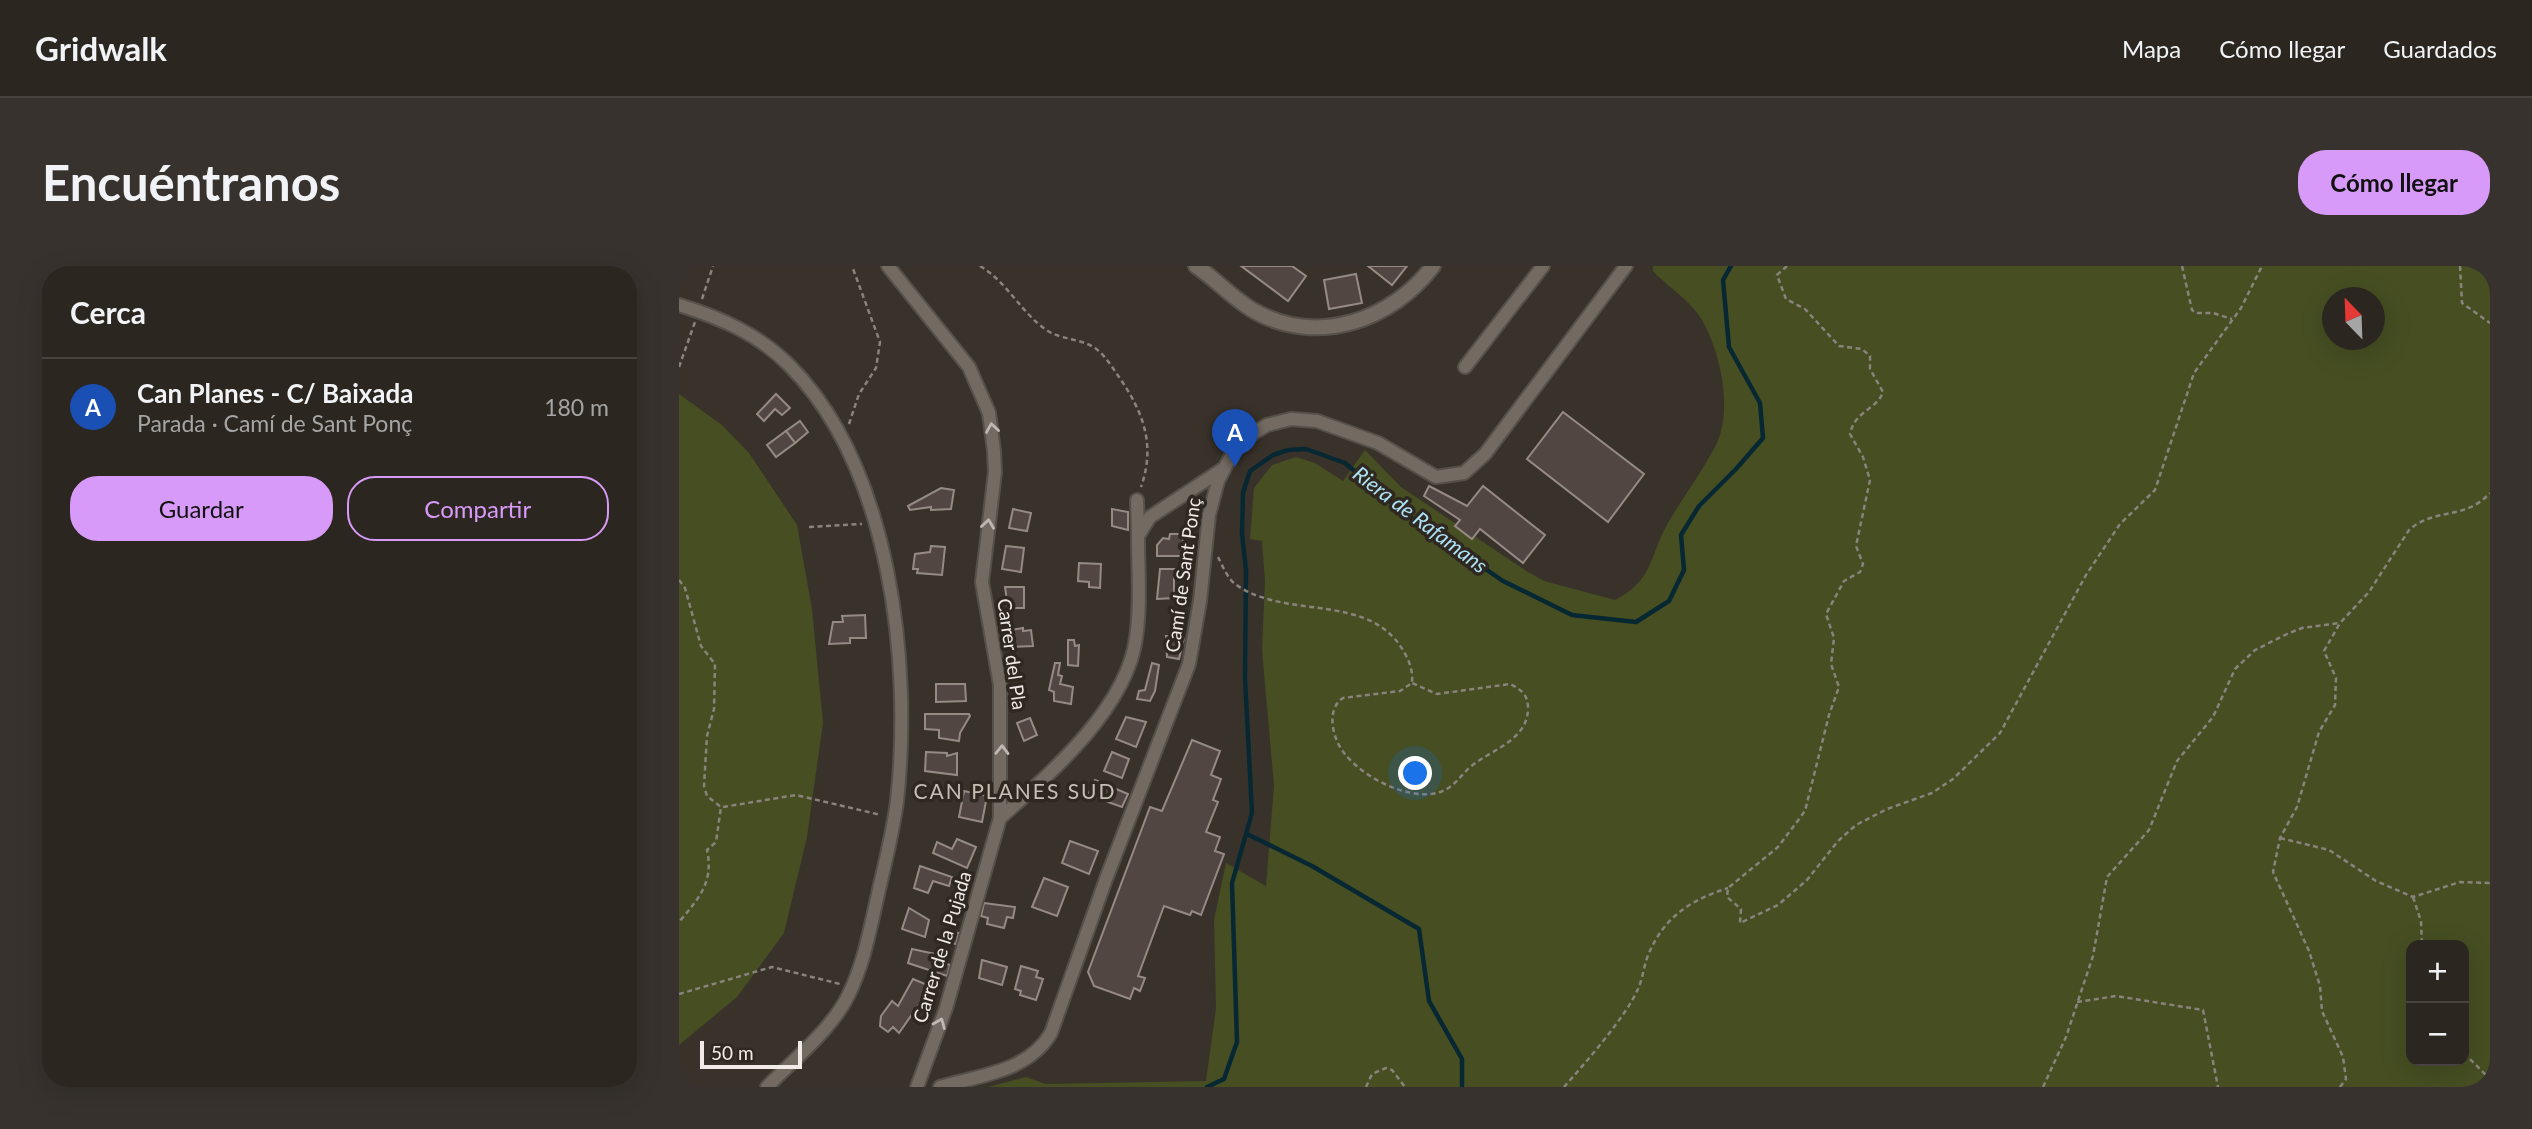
<!DOCTYPE html>
<html lang="es">
<head>
<meta charset="utf-8">
<style>
  :root { --surface:#2b2620; --page:#37322d; --text:#f1f3f6; --muted:#a6a5a5; --line:#47433e; --accent:#d89af8 }
  body { margin:0; font-family:Lato,sans-serif; background:var(--page); color:var(--text) }
  .controls { position:absolute; right:21px; bottom:21px; display:grid; overflow:hidden; border-radius:14px; box-shadow:0 7px 28px #0002 }
  .controls button { width:63px; height:63px; display:grid; place-items:center; padding:0; border:0; border-bottom:2px solid var(--line); background:var(--surface); color:var(--text); font:35px sans-serif }
  .compass { position:absolute; left:1643px; top:21px; width:63px; height:63px; border-radius:50%; background:var(--surface); box-shadow:0 7px 28px #0002; rotate:337deg }
  .scale { position:absolute; left:21px; bottom:18px; width:102px; box-sizing:border-box; padding-left:7px; border:4px solid #f0ebe6; border-top:0; font-size:19px; line-height:24px; white-space:nowrap; color:#f0ebe6; -webkit-text-stroke:5px #2f2821; paint-order:stroke }
  .you { position:absolute; left:737px; top:508px; width:24px; height:24px; margin:-18px; border:5px solid #fff; border-radius:50%; background:#1a73e8; box-shadow:0 0 0 10px #1a73e833 }
  .badge { display:grid; place-items:center; width:46px; height:46px; border-radius:50%; background:var(--accent); color:#fff; font-size:23px; font-weight:700 }
  .pin { position:absolute; translate:-50% -58px; filter:drop-shadow(0 2px 4px #0008) }
  .pin::after { content:''; position:absolute; top:37px; width:24px; height:21px; background:inherit; clip-path:polygon(0 0,100% 0,50% 100%) }
  .list { margin:0; padding:0; list-style:none }
  h2 { display:flex; justify-content:space-between; align-items:center; height:91px; margin:0; padding:0 28px; font-size:30px }
  h2 small { font-size:23px; font-weight:400; color:var(--muted) }
  .list li { display:grid; grid-template-columns:46px 1fr auto; gap:21px; align-items:center; box-sizing:border-box; height:98px; padding:0 28px; border-top:2px solid var(--line) }
  .list b { display:block; font-size:26px; white-space:nowrap }
  .list p { margin:0; font-size:23px; white-space:nowrap; color:var(--muted) }
  .list em { font-size:23px; font-style:normal; color:var(--muted) }
  .actions { display:flex; gap:14px; padding:21px 28px }
  .actions a { flex:1; padding:16px 0; border:2px solid var(--accent); border-radius:28px; text-align:center; font-size:24px; color:var(--accent) }
  .actions .main { background:var(--accent); color:#111 }
  .map { position:relative; flex:none; width:1811px; height:821px; overflow:hidden; border-radius:28px }
  header { display:flex; align-items:center; gap:42px; box-sizing:border-box; height:98px; padding:0 35px; background:var(--surface); border-bottom:2px solid var(--line) }
  header strong { font-size:33px }
  nav { display:flex; gap:38px; margin-inline-start:auto; font-size:24px }
  .intro { display:flex; align-items:center; justify-content:space-between; box-sizing:border-box; height:168px; padding:0 42px }
  h1 { margin:0; font-size:49px }
  .button { padding:18px 32px; border-radius:28px; background:var(--accent); color:#111; font-size:24px; font-weight:700 }
  main { display:flex; gap:42px; padding:0 42px }
  aside { flex:1; background:var(--surface); border-radius:28px; box-shadow:0 7px 28px #0002 }
  .map>svg:first-child { display:block }
  .green { fill:#464e22; fill-rule:evenodd }
  .lines { fill:none; stroke-linecap:round; stroke-linejoin:round }
  .stream { stroke:#072833; stroke-width:4.5 }
  .building { fill:#514642; stroke:#968a85; stroke-width:2 }
  .minor-casing { stroke:#56504a; stroke-width:16 }
  .tertiary-casing { stroke:#56504a; stroke-width:18 }
  .path { stroke:#89837d; stroke-width:2.5; stroke-dasharray:5 3.5; stroke-linecap:butt }
  .minor { stroke:#736b62; stroke-width:12 }
  .tertiary { stroke:#736b62; stroke-width:14 }
  .oneway { stroke:#beb8b1 }
  .labels { text-anchor:middle; stroke-width:7; stroke-linejoin:round; paint-order:stroke }
  .street-label { font-size:19px; fill:#f0ebe6; stroke:#2f2821 }
  .water-label { font-size:21px; font-style:italic; fill:#ade1f6; stroke:#2f2821 }
  .neighbourhood-label { font-size:21px; letter-spacing:2px; fill:#c6bdb3; stroke:#2f2821 }
</style>
</head>
<body>
<header>
<strong>Gridwalk</strong>
<nav><a>Mapa</a><a>Cómo llegar</a><a>Guardados</a></nav>
</header>
<div class="intro"><h1>Encuéntranos</h1><a class="button">Cómo llegar</a></div>
<main>
<aside>
<h2>Cerca<small></small></h2>
<ul class="list">
<li><span class="badge" style="background:#1a4fb4">A</span><div><b>Can Planes - C/ Baixada</b><p>Parada · Camí de Sant Ponç</p></div><em>180 m</em></li>
</ul>
<div class="actions"><a class="main">Guardar</a><a>Compartir</a></div>
</aside>
<div class="map">
<svg width="1811" height="821" viewBox="0 0 1811 821">
  <rect width="100%" height="100%" fill="#39322a"/>
  <g class="green">
    <path d="M974,0H1811V821H309L347,811L367,818L527,815L537,742L535,654L547,597L587,620L595,520L583,384L586,315L583,275L571,273L575,222L593,199L617,191L636,197L664,215L686,184L722,221L849,306L865,315L936,334C975,314 970,290 989,257C1004,231 1023,206 1037,179C1054,144 1042,87 1023,54C1012,35 989,21 974,5ZM1654,32H1696V74H1654ZM1732,679H1785V795H1732Z"/>
    <polygon points="0,128 43,159 70,187 118,259 133,343 144,457 128,571 105,667 58,731 0,779"/>
  </g>
  <g class="lines">
    <g class="stream">
      <polyline points="568,568 633,600 740,663 750,735 783,793 783,821"/>
      <polyline points="528,821 545,813 558,776 553,617 573,547 566,412 567,304 563,268 564,227 571,205 594,189 609,184 627,183 666,197 725,247 824,315 893,349 957,356 990,335 1005,304 1002,269 1020,240 1057,203 1084,172 1081,137 1050,81 1044,14 1052,0"/>
    </g>
  </g>
  <g class="building">
    <polygon points="562,0 613,0 627,10 609,35"/>
    <polygon points="689,0 728,0 713,19"/>
    <polygon points="677,8 683,37 650,43 645,14"/>
    <polygon points="97,128 111,142 103,149 96,143 85,155 78,148"/>
    <polygon points="884,146 965,208 929,256 848,193"/>
    <polygon points="121,155 129,166 116,177 107,165"/>
    <polygon points="107,165 116,177 97,191 88,179"/>
    <polygon points="750,220 788,240 804,220 866,269 844,297 801,263 793,273 776,260 781,254 745,230"/>
    <polygon points="262,222 275,224 272,243 252,244 252,241 231,244 229,240"/>
    <polygon points="334,243 352,247 348,265 330,262"/>
    <polygon points="433,243 449,246 449,264 433,260"/>
    <polygon points="491,268 504,268 504,290 478,290 478,279 484,272 490,273"/>
    <polygon points="252,280 266,281 263,309 238,307 239,303 234,303 236,288 251,286"/>
    <polygon points="327,280 345,282 342,306 323,303"/>
    <polygon points="400,297 422,298 421,322 410,321 410,316 399,315"/>
    <polygon points="481,303 499,303 499,307 495,307 495,332 478,333"/>
    <polygon points="326,321 345,321 345,342 329,342"/>
    <polygon points="186,349 187,372 171,372 171,377 150,378 154,356 164,356 163,350"/>
    <polygon points="344,362 344,365 352,364 354,380 334,381 332,364"/>
    <polygon points="487,370 505,372 500,393 488,391"/>
    <polygon points="389,374 395,374 396,380 400,379 399,400 389,399"/>
    <polygon points="376,397 381,397 379,409 383,410 381,418 394,421 392,438 375,435 375,426 370,424"/>
    <polygon points="473,397 480,399 476,425 471,435 458,433 460,425 466,424"/>
    <polygon points="257,418 286,418 287,435 257,436"/>
    <polygon points="246,448 290,448 291,450 281,467 280,475 260,472 260,464 246,463"/>
    <polygon points="447,451 467,456 457,481 437,473"/>
    <polygon points="351,452 358,469 345,475 338,457"/>
    <polygon points="513,474 541,485 532,509 542,513 534,534 539,536 527,566 541,571 536,585 545,588 522,649 513,645 511,649 485,640 459,710 466,712 461,725 455,722 451,733 415,720 409,706 471,541 483,545"/>
    <polygon points="247,486 268,487 268,490 278,487 278,509 246,505"/>
    <polygon points="433,486 450,493 443,512 425,505"/>
    <polygon points="416,514 449,528 443,541 409,529"/>
    <polygon points="285,525 308,530 303,556 280,551"/>
    <polygon points="278,573 297,581 288,602 254,587 258,576 273,583"/>
    <polygon points="391,575 419,585 410,608 383,597"/>
    <polygon points="241,600 273,611 270,620 254,615 249,627 235,622"/>
    <polygon points="365,612 389,621 378,650 353,641"/>
    <polygon points="305,637 336,641 334,652 328,651 325,662 308,658 309,652 302,650"/>
    <polygon points="230,642 250,654 246,671 223,663"/>
    <polygon points="269,665 280,667 277,678 266,676"/>
    <polygon points="233,683 261,689 259,695 271,699 268,710 229,697"/>
    <polygon points="303,694 328,701 323,719 300,712"/>
    <polygon points="342,700 359,705 357,711 364,713 357,734 341,729 342,725 336,723"/>
    <polygon points="234,713 251,720 250,724 220,767 214,761 209,766 201,760 202,750 213,735 219,740"/>
  </g>
  <g class="lines">
    <g class="minor-casing">
      <g id="minor">
        <polyline points="209,0 290,101 310,147 315,185 316,206 303,316 321,419 321,552 267,742 238,821"/>
        <path d="M0,39C42,52 79,68 110,99C212,201 233,398 218,535C214,566 206,597 199,628C191,663 185,698 169,730C152,764 115,793 88,821"/>
        <polyline points="786,101 864,0"/>
        <polyline points="458,234 459,267"/>
        <path d="M321,552C371,508 448,442 457,372C462,339 459,304 459,270L471,251L544,203"/>
        <path d="M261,821C301,809 349,806 372,767L427,613L510,398L521,335L530,249L539,215L554,186L565,173L588,159L612,153L638,155L699,177L757,211L785,207L806,188L947,0"/>
      </g>
    </g>
    <g class="tertiary-casing">
      <path id="tertiary" d="M517,0C538,14 555,34 577,46C640,80 713,54 754,0"/>
    </g>
    <g class="path">
      <path d="M301,0C328,16 341,45 366,63C380,74 401,72 416,82C426,89 433,101 440,111C464,146 477,178 462,221"/>
      <path d="M1108,0L1098,9L1107,33L1126,43L1160,80L1183,83L1191,90V103L1204,126C1198,144 1176,144 1171,168L1184,191L1191,214L1177,280L1184,298L1181,306L1165,315L1147,348L1155,372L1152,398L1160,421L1150,449L1126,545L1099,581L1049,622L1048,631L1062,643L1061,657L1099,639L1128,614L1159,575L1177,559L1208,543L1253,527L1274,513L1321,467L1407,309L1441,258L1476,224L1515,107L1562,42L1583,0"/>
      <polyline points="1503,0 1513,44 1517,47 1534,47 1553,53"/>
      <polyline points="1781,0 1783,37 1811,57"/>
      <polyline points="23,33 34,0"/>
      <polyline points="0,101 16,56"/>
      <polyline points="170,158 180,128 197,102 201,76 173,0"/>
      <polyline points="130,261 183,258"/>
      <path d="M539,291C543,299 549,313 556,318C607,355 691,325 725,386C731,396 734,406 733,417L721,425L664,432C650,441 652,461 658,475C671,506 726,535 758,527C777,522 781,508 795,498C815,483 849,473 849,442C849,429 842,423 831,418L758,428L733,417"/>
      <path d="M0,314L6,322L22,380L36,398L35,443L28,470L25,520L28,530L42,541L37,576L28,584C35,616 20,632 0,656"/>
      <polyline points="44,541 117,529 202,549"/>
      <polyline points="1601,572 1650,584 1697,615 1734,631 1781,616 1811,617"/>
      <polyline points="1734,631 1742,655 1743,679"/>
      <polyline points="0,728 93,701 161,718"/>
      <polyline points="1398,736 1437,730 1524,744 1539,821"/>
      <polyline points="1785,787 1811,813"/>
      <polyline points="687,821 693,808 707,802 713,804 726,821"/>
      <path d="M885,821C907,796 946,752 959,723C964,712 965,698 970,687C986,650 1012,634 1049,622"/>
      <polyline points="1364,821 1387,771 1414,690 1428,611 1470,564 1498,495 1534,451 1556,403 1576,384 1608,368 1623,362 1661,357"/>
      <path d="M1661,821L1667,813L1664,791L1643,745L1641,720L1630,685L1594,606L1601,572L1618,541L1640,466L1656,439L1657,412L1645,385L1661,357L1690,326L1730,264C1756,241 1785,255 1811,227"/>
    </g>
    <use href="#minor" class="minor"/>
    <use href="#tertiary" class="tertiary"/>
  </g>
  <defs><path id="oneway-chevron" d="M-2-3.5L2.5 0L-2 3.5" fill="none" stroke-width="1.6" stroke-linecap="round" stroke-linejoin="round" transform="scale(1.75)"/></defs>
  <g class="oneway">
    <use href="#oneway-chevron" transform="translate(313 162) rotate(-99)"/>
    <use href="#oneway-chevron" transform="translate(309 258) rotate(-82)"/>
    <use href="#oneway-chevron" transform="translate(323 484) rotate(-89)"/>
    <use href="#oneway-chevron" transform="translate(261 757) rotate(-68)"/>
  </g>
  <g class="labels">
    <g class="street-label">
      <text transform="translate(504 309) rotate(-82)" y="7">Camí de Sant Ponç</text>
      <text transform="translate(333 388) rotate(82)" y="7">Carrer del Pla</text>
      <text transform="translate(263 681) rotate(-73)" y="7">Carrer de la Pujada</text>
    </g>
    <g class="water-label">
      <text transform="translate(741 254) rotate(37)" y="7">Riera de Rafamans</text>
    </g>
    <g class="neighbourhood-label">
      <text x="336" y="533">CAN PLANES SUD</text>
    </g>
  </g>
</svg>
<div class="controls">
<button>+</button>
<button>−</button>
</div>
<svg class="compass" viewBox="-18 -18 36 36"><path d="M0-13l5 13h-10z" fill="#e53935"/><path d="M0 13l5-13h-10z" fill="#a6a5a5"/></svg>
<div class="scale">50 m</div>
<div class="you"></div>
<div class="pin badge" style="left:556px;top:201px;background:#1a4fb4">A</div>
</div>
</main>
</body>
</html>
